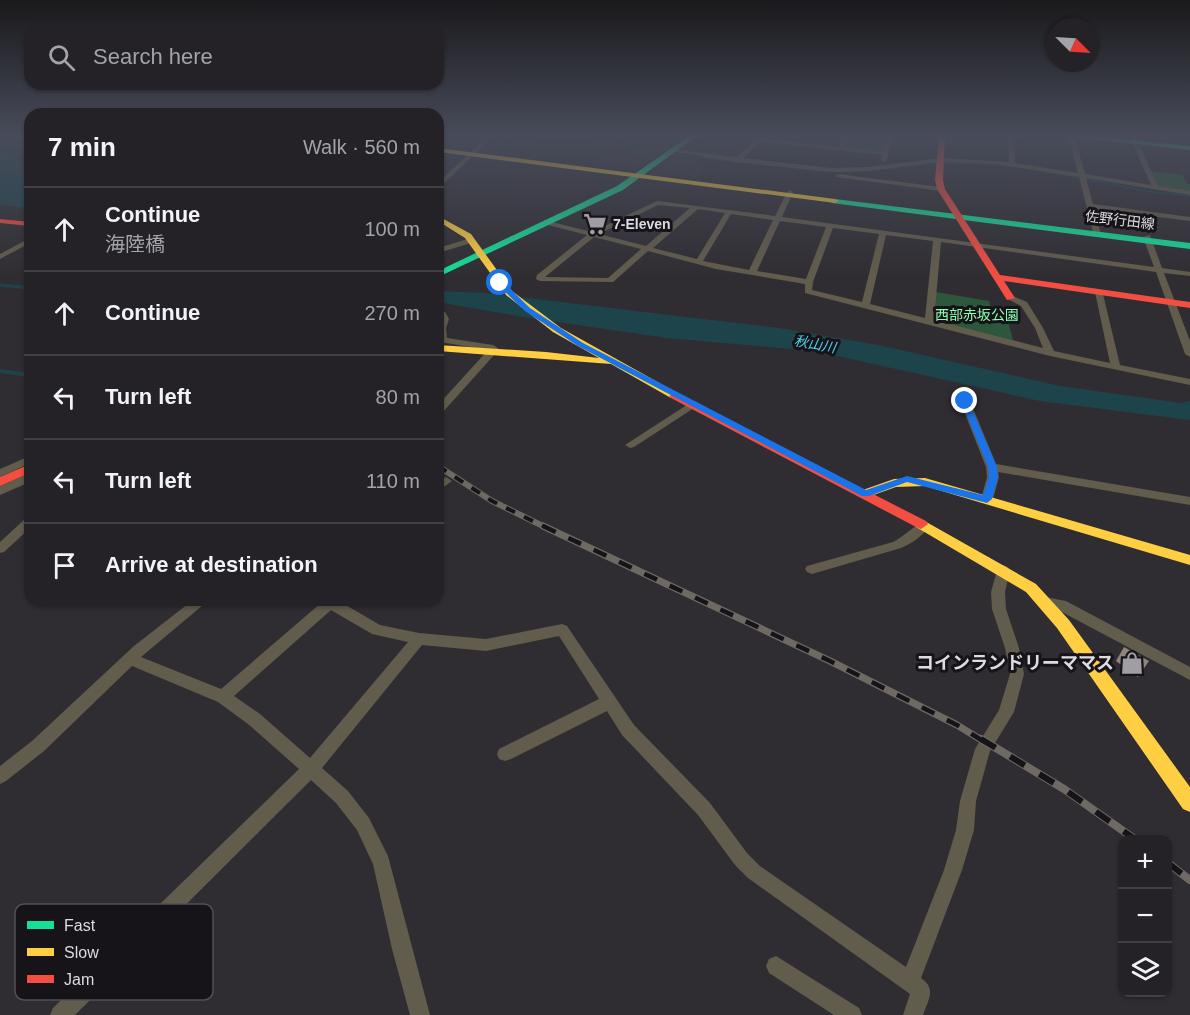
<!DOCTYPE html>
<html lang="en">
<head>
<meta charset="utf-8">
<style>
  :root { --surface:#242226; --page:#302f32; --text:#f1f3f6; --muted:#a3a4a7; --line:#413f43 }
  body { margin:0; font-family:Helvetica,"Noto Sans JP",sans-serif; background:var(--page); color:var(--text) }
  .controls { position:absolute; right:18px; bottom:18px; display:grid; overflow:hidden; border-radius:12px; box-shadow:0 2px 4px #0004 }
  .controls button { width:54px; height:54px; display:grid; place-items:center; padding:0; border:0; border-bottom:2px solid var(--line); background:var(--surface); color:var(--text); font:30px sans-serif }
  .compass { position:absolute; left:1046px; top:18px; width:54px; height:54px; border-radius:50%; background:var(--surface); box-shadow:0 2px 4px #0004; rotate:114deg }
  .stop { position:absolute; width:18px; height:18px; margin:-14px; border:4px solid #1a73e8; border-radius:50%; background:#fff }
  .stop.end { background:#1a73e8; border-color:#fff; box-shadow:0 2px 6px #0008 }
  .list { margin:0; padding:0; list-style:none }
  h2 { display:flex; justify-content:space-between; align-items:center; height:78px; margin:0; padding:0 24px; font-size:26px }
  h2 small { font-size:20px; font-weight:400; color:var(--muted) }
  .list li { display:grid; grid-template-columns:39px 1fr auto; gap:18px; align-items:center; box-sizing:border-box; height:84px; padding:0 24px; border-top:2px solid var(--line) }
  .list b { display:block; font-size:22px; white-space:nowrap }
  .list p { margin:0; font-size:20px; white-space:nowrap; color:var(--muted) }
  .list em { font-size:20px; font-style:normal; color:var(--muted) }
  .icon { flex:none; width:33px; height:33px; fill:none; stroke:currentColor; stroke-width:2; stroke-linecap:round; stroke-linejoin:round }
  .map { position:relative; flex:none; width:1190px; height:1015px; overflow:hidden }
  .search { position:absolute; background:var(--surface); box-shadow:0 2px 4px #0004; left:24px; top:24px; width:420px; height:66px; display:flex; align-items:center; gap:15px; box-sizing:border-box; padding:0 21px; border-radius:18px; color:var(--muted); font-size:22px }
  .panel { position:absolute; background:var(--surface); box-shadow:0 2px 4px #0004; left:24px; top:108px; width:420px; height:498px; border-radius:18px }
  .map>svg:first-child { display:block }
  .built { fill:#393140 }
  .green { fill:#2c573c }
  .water { fill:#1e444b }
  .lines { fill:none; stroke-linecap:round; stroke-linejoin:round }
  .stream-far2 { stroke:#1e444b; stroke-width:2 }
  .stream-far1 { stroke:#1e444b; stroke-width:3 }
  .stream { stroke:#1e444b; stroke-width:4 }
  .building { fill:#8e847a }
  .street { fill:#625c4c; fill-rule:evenodd }
  .fast { fill:#16e098; fill-rule:evenodd }
  .slow { fill:#ffcf43; fill-rule:evenodd }
  .jam { fill:#f24e42; fill-rule:evenodd }
  .rail-far2-casing { stroke:#6e6963; stroke-width:6 }
  .rail-far1-casing { stroke:#6e6963; stroke-width:7 }
  .rail-casing { stroke:#6e6963; stroke-width:8 }
  .rail-far2 { stroke:#161419; stroke-width:4; stroke-dasharray:10; stroke-linecap:butt }
  .rail-far1 { stroke:#161419; stroke-width:4.5; stroke-dasharray:14; stroke-linecap:butt }
  .rail { stroke:#161419; stroke-width:6; stroke-dasharray:17; stroke-linecap:butt }
  .route { fill:#1a73e8 }
  .labels { text-anchor:middle; stroke-width:6; stroke-linejoin:round; paint-order:stroke }
  .far-street-label { font-size:14px; fill:#dedae1; stroke:#161419 }
  .far-poi-label { font-size:14px; font-weight:bold; fill:#dedae1; stroke:#161419; text-anchor:start }
  .far-park-label { font-size:14px; fill:#8cffb2; stroke:#161419 }
  .far-water-label { font-size:14px; font-style:italic; fill:#4cd4ed; stroke:#161419 }
  .near-poi-label { font-size:18px; font-weight:bold; fill:#dedae1; stroke:#161419; text-anchor:end }
  .key { fill:#161419; stroke:#524f55; stroke-width:1.5 }
  .key-label { font-size:16px; fill:#dedae1 }
</style>
</head>
<body>
<div class="map">
<svg width="1190" height="1015" viewBox="0 0 1190 1015">
  <rect width="100%" height="100%" fill="#302d32"/>
  <g class="built">
    <polygon points="637,150 658,156 638,168 591,164 612,153 625,155"/>
    <polygon points="670,158 675,158 708,162 696,178 657,171"/>
  </g>
  <g class="green">
    <polygon points="848,135 884,136 887,137 884,152 843,148"/>
    <polygon points="1150,171 1183,175 1187,184 1190,184 1190,192 1157,187"/>
    <polygon points="936,292 989,301 992,311 1006,314 1013,340 933,321"/>
  </g>
  <g class="water">
    <polygon points="0,152 19,157 17,158 30,172 30,209 0,204"/>
    <polygon points="438,291 484,293 779,328 878,345 1060,386 1181,403 1190,401 1190,420 1040,401 842,357 793,349 667,338 523,317 438,302"/>
  </g>
  <g class="lines">
    <g class="stream-far2">
      <polyline points="511,135 583,139 677,155 822,171 860,171 953,163 1012,166"/>
      <polyline points="0,142 30,147"/>
      <polyline points="1043,171 1147,191 1190,196"/>
    </g>
    <polyline class="stream-far1" points="0,285 30,288"/>
    <polyline class="stream" points="0,371 30,375"/>
  </g>
  <polygon class="building" points="1124,647 1149,661 1138,677 1116,661"/>
  <g class="lines">
    <g class="street">
      <polygon points="489,135 495,135 438,189 438,183"/>
      <polygon points="762,135 767,136 764,139 839,147 843,135 849,135 844,148 883,152 887,135 893,135 887,160 884,162 881,160 882,155 761,142 743,158 832,168 869,167 940,158 1009,162 1007,135 1013,135 1015,163 1078,173 1068,135 1074,135 1085,174 1151,185 1129,135 1135,135 1158,186 1190,191 1190,195 1086,178 1093,204 1190,217 1190,221 1094,209 1101,234 1094,236 1079,177 995,164 940,162 869,171 832,172 736,162 669,151 672,149 736,157"/>
      <polygon points="838,174 941,187 944,189 941,191 836,177 836,175"/>
      <path d="M790,190L793,192L782,217L1154,267L1143,237L1150,235L1162,268L1190,272V276L1164,273L1190,341V357L1185,354L1156,272L941,242L934,320L1043,348L1035,328L1021,306L1006,298L1010,295L1027,302L1043,328L1054,351L1110,363L1095,292L1102,290L1120,365L1190,379V385L1050,356L805,293V284L716,269L648,251L613,282L540,281L536,279L537,275L587,235L544,224V220L592,232L657,201L775,216L787,192ZM658,205L690,208L646,246L599,234ZM698,209L725,213L697,259L653,248ZM731,214L773,220L749,270L703,261ZM780,221L826,227L806,279L757,271ZM833,228L879,234L862,302L812,290L813,282ZM886,235L933,241L925,318L870,304ZM594,237L641,249L608,278L545,277Z"/>
      <polygon points="30,238 30,243 0,259 0,254"/>
      <polygon points="471,238 475,240 474,242 438,253 438,248"/>
      <polygon points="442,311 445,312 449,319 446,328 447,338 493,345 498,348 495,354 442,413 438,414 438,405 488,350 440,342 438,327 441,319 438,313"/>
      <polygon points="965,398 970,401 996,464 1190,497 1190,505 998,472 999,477 993,499 991,502 983,502 981,499 987,477 986,467 960,401"/>
      <polygon points="693,401 697,402 698,404 697,406 634,447 630,448 625,445"/>
      <polygon points="30,456 30,463 0,477 0,469"/>
      <polygon points="30,473 30,482 0,495 0,486"/>
      <polygon points="446,477 452,481 438,491 438,481"/>
      <polygon points="30,517 30,528 4,552 0,553 0,542 26,518"/>
      <path d="M924,522L930,526C922,536 913,543 901,548L812,574L807,572L805,569L807,566L893,542C905,536 914,525 924,522Z"/>
      <path d="M1003,565L1008,567L1010,570L1005,592L1006,609L1019,648L1024,674L1014,712L990,751L976,801L974,830L962,870L921,978C937,989 928,1000 923,1015H903L910,994L748,878L735,865L698,815L622,735L607,711L511,759L505,761L499,759L497,754L499,749L599,699L559,636L486,651L422,645L322,768L348,791L369,818L388,856L430,1015H410L392,949L373,864L357,830L336,803L311,780L75,1015H50L53,1008L299,769L248,724L218,702L132,666L44,751L6,781L0,784V766L32,741L134,646L193,600H209L141,657L221,689L321,603L319,600H337L380,625L419,633L486,639L562,624L567,626L634,725L710,803L747,853L760,866L906,967L944,870L956,830L960,801L975,749L999,710L1010,674L1005,648L992,609L991,592L998,567ZM331,610L372,634L408,642L310,758L260,714L234,696Z"/>
      <polygon points="1045,597 1066,601 1190,667 1190,680 1058,610 1040,606 1038,602 1040,598"/>
      <polygon points="776,956 859,1008 862,1015 834,1015 769,973 766,966 769,959"/>
    </g>
    <g class="fast">
      <polygon points="691,135 698,135 623,190 438,277 438,271 617,186"/>
      <polygon points="1055,135 1078,135 1190,146 1190,150"/>
      <polygon points="835,199 1190,243 1190,249 832,203 831,201"/>
    </g>
    <g class="slow">
      <polygon points="438,148 835,199 839,201 835,203 438,152"/>
      <polygon points="438,216 471,234 512,291 561,328 679,394 679,398 671,398 611,364 438,351 438,345 546,352 599,358 553,332 506,295 465,238 438,221"/>
      <polygon points="925,478 1190,555 1190,565 925,486 896,487 865,498 858,494 860,491 894,479"/>
      <polygon points="921,519 1036,584 1069,620 1190,787 1190,812 1183,809 1057,628 1026,592 916,527 914,524"/>
    </g>
    <g class="jam">
      <polygon points="939,135 945,135 943,180 945,189 1000,275 1190,302 1190,308 1004,281 1015,298 1007,300 937,189 935,180"/>
      <polygon points="0,219 30,222 30,226 0,223"/>
      <polygon points="675,393 926,521 928,524 921,529 916,527 671,398 669,396"/>
      <polygon points="30,464 30,473 0,486 0,477"/>
    </g>
    <g class="rail-far2-casing">
      <polyline id="rail-far2" points="438,466 492,501 547,528"/>
    </g>
    <g class="rail-far1-casing">
      <polyline id="rail-far1" points="543,526 830,661 957,725 983,741"/>
    </g>
    <g class="rail-casing">
      <g id="rail">
        <polyline points="981,739 1064,789 1136,840"/>
        <polyline points="1168,863 1190,880"/>
      </g>
    </g>
    <use href="#rail-far2" class="rail-far2"/>
    <use href="#rail-far1" class="rail-far1"/>
    <use href="#rail" class="rail"/>
  </g>
  <linearGradient id="sky" x2="0" y2="1"><stop stop-color="#1a191c"/><stop offset="0.49" stop-color="#484c5a"/><stop offset="1" stop-color="#484c5a" stop-opacity="0"/></linearGradient>
  <rect width="1190" height="277" fill="url(#sky)"/>
  <polygon class="route" points="498,282 503,282 530,308 583,343 866,490 907,476 983,495 989,477 988,467 961,401 968,400 997,467 998,477 992,499 987,503 907,482 869,496 862,496 578,346 525,311 498,285"/>
  <defs>
    <g id="supermarket-bare" transform="scale(1.8)"><path d="M-6-5.5h2.5l.6 2H6L4.5 2H-2.5L-4.4-4H-6ZM-1.5 3.2a1.3 1.3 0 1 0 .1 0ZM3 3.2a1.3 1.3 0 1 0 .1 0Z" fill="#a19da4" stroke="#161419" stroke-width="2.5" paint-order="stroke"/></g>
    <g id="shop-bare" transform="scale(1.8)"><path d="M-5-2.5h2.3a2.7 3.5 0 0 1 5.4 0H5L5.5 6h-11ZM-1.5-2.5h3a1.5 2.3 0 0 0-3 0Z" fill="#a19da4" stroke="#161419" stroke-width="2.5" paint-order="stroke"/></g>
  </defs>
  <g fill-rule="evenodd">
    <use href="#supermarket-bare" x="595" y="224"/>
    <use href="#shop-bare" x="1132" y="663"/>
  </g>
  <g class="labels">
    <g class="far-street-label">
      <text transform="translate(1120 220) rotate(7)" y="5">佐野行田線</text>
    </g>
    <g class="far-poi-label">
      <text x="613" y="229">7-Eleven</text>
    </g>
    <g class="far-park-label">
      <text x="977" y="320">西部赤坂公園</text>
    </g>
    <g class="far-water-label">
      <text transform="translate(815 344) rotate(10)" y="5">秋山川</text>
    </g>
    <g class="near-poi-label">
      <text x="1114" y="669">コインランドリーママス</text>
    </g>
  </g>
  <rect x="15" y="904" width="198" height="96" rx="9" class="key"/>
  <rect x="27" y="921" width="27" height="8" fill="#16e098"/>
  <rect x="27" y="948" width="27" height="8" fill="#ffcf43"/>
  <rect x="27" y="975" width="27" height="8" fill="#f24e42"/>
  <g class="key-label">
    <text x="64" y="931">Fast</text>
    <text x="64" y="958">Slow</text>
    <text x="64" y="985">Jam</text>
  </g>
</svg>
<div class="controls">
<button>+</button>
<button>−</button>
<button><svg class="icon" aria-label="layers" viewBox="0 0 24 24"><path d="M12 4l9 5-9 5-9-5zM3 14l9 5 9-5"/></svg></button>
</div>
<svg class="compass" viewBox="-18 -18 36 36"><path d="M0-13l5 13h-10z" fill="#e53935"/><path d="M0 13l5-13h-10z" fill="#a3a4a7"/></svg>
<div class="stop" style="left:500px;top:283px"></div>
<div class="stop end" style="left:965px;top:401px"></div>
<div class="search"><svg class="icon" aria-label="search" viewBox="0 0 24 24"><circle cx="10" cy="10" r="6"/><path d="M15 15l6 6"/></svg>Search here</div>
<section class="panel">
<h2>7 min<small>Walk · 560 m</small></h2>
<ul class="list">
<li><svg class="icon" aria-label="ahead" viewBox="0 0 24 24"><path d="M12 20V5M6 11l6-6 6 6"/></svg><div><b>Continue</b><p>海陸橋</p></div><em>100 m</em></li>
<li><svg class="icon" aria-label="ahead" viewBox="0 0 24 24"><path d="M12 20V5M6 11l6-6 6 6"/></svg><div><b>Continue</b></div><em>270 m</em></li>
<li><svg class="icon" aria-label="left" viewBox="0 0 24 24"><path d="M17 20v-9H6M10 6l-5 5 5 5"/></svg><div><b>Turn left</b></div><em>80 m</em></li>
<li><svg class="icon" aria-label="left" viewBox="0 0 24 24"><path d="M17 20v-9H6M10 6l-5 5 5 5"/></svg><div><b>Turn left</b></div><em>110 m</em></li>
<li><svg class="icon" aria-label="arrive" viewBox="0 0 24 24"><path d="M6 21V4h12l-3 4 3 4H6"/></svg><div><b>Arrive at destination</b></div></li>
</ul>
</section>
</div>
</body>
</html>
